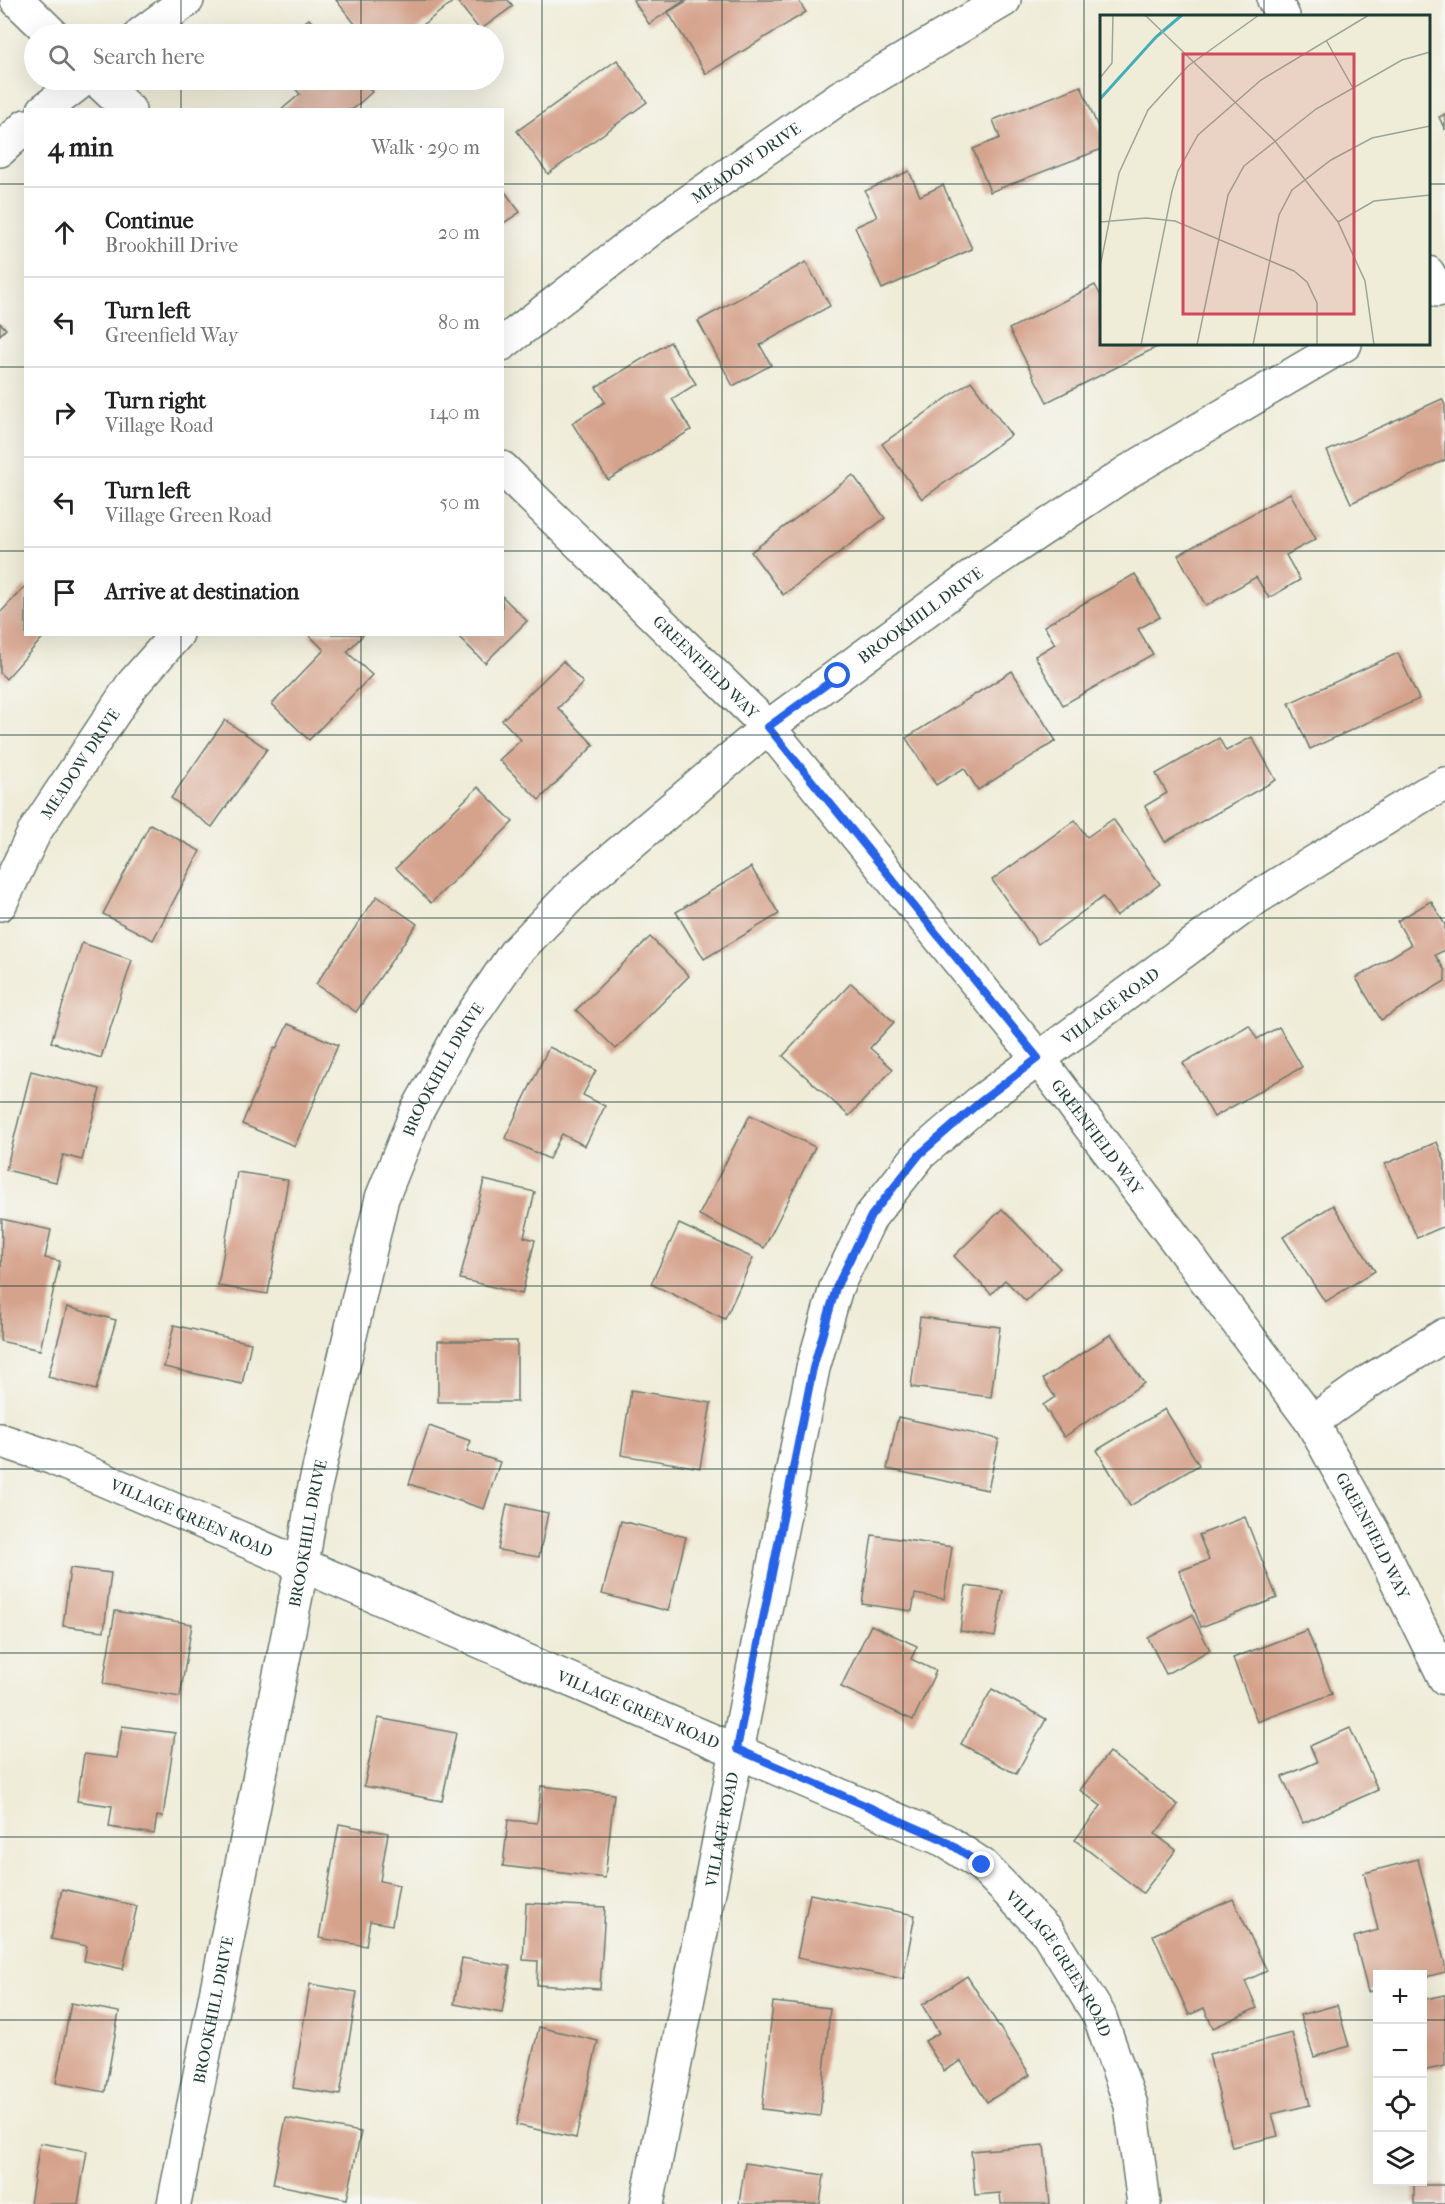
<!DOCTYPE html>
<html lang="en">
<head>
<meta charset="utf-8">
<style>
  :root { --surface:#fff; --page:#f2f2f2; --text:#222; --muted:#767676; --line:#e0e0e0 }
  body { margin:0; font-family:"IM FELL French Canon",serif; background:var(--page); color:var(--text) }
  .controls { position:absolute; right:18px; bottom:18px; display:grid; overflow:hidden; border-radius:0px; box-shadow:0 6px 24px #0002 }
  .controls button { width:54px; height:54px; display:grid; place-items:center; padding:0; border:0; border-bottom:2px solid var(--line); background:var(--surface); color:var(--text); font:30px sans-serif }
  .stop { position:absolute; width:18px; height:18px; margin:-14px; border:4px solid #2563eb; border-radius:50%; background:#fff }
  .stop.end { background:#2563eb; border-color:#fff; box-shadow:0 2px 6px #0008 }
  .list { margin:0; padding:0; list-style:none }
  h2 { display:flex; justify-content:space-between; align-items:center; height:78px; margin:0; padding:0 24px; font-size:26px }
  h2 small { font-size:20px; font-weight:400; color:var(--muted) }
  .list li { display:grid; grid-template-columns:39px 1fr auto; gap:18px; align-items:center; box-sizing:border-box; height:90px; padding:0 24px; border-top:2px solid var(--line) }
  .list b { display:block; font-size:22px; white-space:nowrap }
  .list p { margin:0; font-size:20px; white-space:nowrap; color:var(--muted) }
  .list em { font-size:20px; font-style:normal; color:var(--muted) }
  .icon { flex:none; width:33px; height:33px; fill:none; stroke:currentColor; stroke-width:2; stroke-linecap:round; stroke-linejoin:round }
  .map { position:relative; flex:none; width:1445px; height:2204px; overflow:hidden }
  .search { position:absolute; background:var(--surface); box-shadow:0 6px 24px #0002; left:24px; top:24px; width:480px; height:66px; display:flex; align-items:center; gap:15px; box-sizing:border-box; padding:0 21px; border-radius:33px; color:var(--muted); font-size:22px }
  .panel { position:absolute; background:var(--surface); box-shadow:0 6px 24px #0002; left:24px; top:108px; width:480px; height:528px; border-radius:0px }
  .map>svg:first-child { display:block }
  .building { fill:#d5a28b }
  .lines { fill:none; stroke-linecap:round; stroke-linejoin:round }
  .minor-casing { stroke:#687a6d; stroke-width:36 }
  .minor { stroke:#fff; stroke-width:33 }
  .route { stroke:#2563eb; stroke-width:8 }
  .grid { fill:none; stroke:#1f3d34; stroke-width:1.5; stroke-opacity:0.55 }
  .labels { text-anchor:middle; stroke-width:4.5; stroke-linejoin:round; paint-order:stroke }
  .street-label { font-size:16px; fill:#1f3d34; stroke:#f6f6f2 }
  .inset-river { fill:none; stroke:#3fafb9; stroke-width:3 }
  .inset-road { fill:none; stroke:#9ca696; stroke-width:1.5 }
  .view { fill:#d1495b; fill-opacity:0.15; stroke:#d1495b; stroke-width:3 }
  .inset-edge { fill:none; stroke:#1f3d34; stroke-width:3 }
</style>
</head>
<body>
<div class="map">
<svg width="1445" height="2204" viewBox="0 0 1445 2204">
  <rect width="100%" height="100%" fill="#f6f6f2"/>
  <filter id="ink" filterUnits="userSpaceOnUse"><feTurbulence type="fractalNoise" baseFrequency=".0167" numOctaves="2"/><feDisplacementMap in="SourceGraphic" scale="12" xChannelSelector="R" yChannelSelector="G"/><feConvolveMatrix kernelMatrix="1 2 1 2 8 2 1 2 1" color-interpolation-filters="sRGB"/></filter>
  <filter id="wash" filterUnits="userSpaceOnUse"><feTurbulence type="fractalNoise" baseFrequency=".008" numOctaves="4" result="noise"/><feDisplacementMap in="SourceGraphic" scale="24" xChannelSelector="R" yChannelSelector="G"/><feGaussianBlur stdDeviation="1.35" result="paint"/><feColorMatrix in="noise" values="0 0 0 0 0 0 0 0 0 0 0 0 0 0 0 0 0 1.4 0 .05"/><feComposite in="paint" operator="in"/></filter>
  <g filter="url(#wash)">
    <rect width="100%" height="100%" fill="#efecd8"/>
    <g id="blocks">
      <g class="building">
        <polygon points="336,0 455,0 411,34 363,34"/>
        <polygon points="456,0 508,0 513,6 480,30"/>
        <polygon points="633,0 685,0 649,24"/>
        <polygon points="688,0 798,0 806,12 706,74 668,12"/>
        <polygon points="309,19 322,34 290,34"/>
        <polygon points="617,60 647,102 548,174 517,131"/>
        <polygon points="287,80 361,80 372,92 352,110 281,110 300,94"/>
        <polygon points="1081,86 1102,137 1102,149 990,192 973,149 1000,138 993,120"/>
        <polygon points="1445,114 1445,130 1439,117"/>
        <polygon points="909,171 920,196 943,185 972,249 882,289 855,227 877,217 865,191"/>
        <polygon points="502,188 520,212 502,224"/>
        <polygon points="806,262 830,306 760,345 771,365 733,386 698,321"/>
        <polygon points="1095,285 1102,298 1102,344 1163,344 1047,402 1009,329"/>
        <polygon points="0,323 6,329 0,335"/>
        <polygon points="670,342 696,384 672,399 691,430 608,480 572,423 605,402 596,387"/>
        <polygon points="971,381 1011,435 922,499 882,444"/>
        <polygon points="1442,399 1445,405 1445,460 1351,503 1327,451"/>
        <polygon points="853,475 885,518 783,595 751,552"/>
        <polygon points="1290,493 1316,539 1286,555 1300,580 1269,598 1256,577 1206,606 1178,555"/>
        <polygon points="1135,574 1160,617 1138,629 1153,654 1063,705 1035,656 1055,644 1044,626"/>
        <polygon points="26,585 26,634 46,634 6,679 0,673 0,613"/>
        <polygon points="502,596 527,621 485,663 456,634 502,634"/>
        <polygon points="308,634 364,634 347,652 372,675 309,740 272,704 324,650"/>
        <polygon points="1398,653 1419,699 1310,749 1289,703"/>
        <polygon points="563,661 583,683 558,708 594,745 539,800 499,760 521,740 502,720"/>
        <polygon points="1012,671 1056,741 978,790 964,768 936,785 906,738"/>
        <polygon points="225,720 267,749 212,827 171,798"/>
        <polygon points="1252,737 1276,780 1165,842 1145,806 1167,793 1156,774 1219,738 1226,751"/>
        <polygon points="478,787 513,822 431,903 396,868"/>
        <polygon points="1113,819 1160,884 1116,916 1103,897 1038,944 992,880 1075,820 1087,837"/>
        <polygon points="150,824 200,851 153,940 103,914"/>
        <polygon points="751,867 779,914 704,959 676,912"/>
        <polygon points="377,896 417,924 356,1012 316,984"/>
        <polygon points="1431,901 1445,925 1445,950 1435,955 1445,971 1445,981 1381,1020 1356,978 1411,945 1397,921"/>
        <polygon points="650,937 689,976 616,1049 576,1010"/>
        <polygon points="82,943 132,960 101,1058 51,1042"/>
        <polygon points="851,983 894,1022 870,1048 893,1069 849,1116 783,1056"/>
        <polygon points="288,1024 338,1045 295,1146 242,1124 274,1048 276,1049"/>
        <polygon points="1249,1025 1257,1039 1279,1027 1302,1067 1214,1117 1183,1063"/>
        <polygon points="549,1047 596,1070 583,1095 605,1106 585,1146 562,1134 549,1159 505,1138"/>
        <polygon points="31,1071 100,1089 82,1160 63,1155 56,1182 6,1170"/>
        <polygon points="750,1115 815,1147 764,1248 699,1215"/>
        <polygon points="1437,1142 1445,1162 1445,1226 1417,1238 1385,1164"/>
        <polygon points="237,1172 288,1180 268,1294 218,1286"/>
        <polygon points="484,1180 535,1192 524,1237 535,1240 522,1294 460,1279"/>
        <polygon points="1333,1205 1375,1271 1325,1302 1283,1237"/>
        <polygon points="1002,1209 1060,1268 1026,1301 1005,1280 991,1294 954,1256"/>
        <polygon points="2,1219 51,1230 45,1258 60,1261 40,1350 0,1341"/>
        <polygon points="679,1224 753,1258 725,1319 651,1284"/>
        <polygon points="67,1307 116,1320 96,1390 48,1377"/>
        <polygon points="920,1317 1000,1327 991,1397 911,1387"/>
        <polygon points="174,1325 251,1343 242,1384 164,1367"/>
        <polygon points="1111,1334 1144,1383 1064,1437 1043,1405 1055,1397 1043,1379"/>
        <rect x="438" y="1341" width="79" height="61"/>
        <polygon points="631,1390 711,1403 700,1468 621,1455"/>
        <polygon points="1165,1409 1199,1465 1130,1506 1097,1450"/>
        <polygon points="898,1417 999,1439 988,1490 887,1469"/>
        <polygon points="429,1426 471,1441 467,1451 500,1462 484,1509 409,1484"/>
        <polygon points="507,1504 548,1513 539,1557 498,1550"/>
        <polygon points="1245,1517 1277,1598 1201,1627 1179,1571 1209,1560 1199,1535"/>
        <polygon points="621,1521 686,1537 668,1611 602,1594"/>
        <polygon points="872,1535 952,1547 944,1599 915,1594 912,1611 862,1604"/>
        <polygon points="70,1568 111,1573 104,1631 63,1626"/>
        <polygon points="966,1586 1003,1591 995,1637 960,1631"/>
        <polygon points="115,1611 192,1624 180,1697 103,1684"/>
        <polygon points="1192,1615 1210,1650 1166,1674 1148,1638"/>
        <polygon points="871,1625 917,1646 911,1659 936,1671 913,1720 841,1687"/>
        <polygon points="1307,1630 1332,1694 1257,1722 1233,1658"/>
        <polygon points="992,1689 1046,1719 1016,1774 961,1744"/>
        <polygon points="378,1718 456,1733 442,1801 364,1786"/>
        <polygon points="122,1726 175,1733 163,1817 157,1816 154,1834 109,1827 112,1806 77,1801 84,1754 117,1758"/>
        <polygon points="1350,1728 1378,1790 1303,1823 1282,1777 1317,1762 1310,1746"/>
        <polygon points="1109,1752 1178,1805 1155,1834 1176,1850 1143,1893 1075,1840 1101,1806 1080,1790"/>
        <polygon points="541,1786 614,1794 605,1878 503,1866 508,1820 537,1823"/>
        <polygon points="339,1824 388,1833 380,1881 399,1885 392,1925 370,1921 366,1946 319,1938"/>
        <polygon points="1418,1859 1445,1964 1445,1972 1422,1978 1422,1974 1378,1974 1378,1989 1368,1992 1354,1937 1378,1930 1364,1873"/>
        <polygon points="62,1889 137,1906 123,1969 84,1961 87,1946 51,1939"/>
        <polygon points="810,1894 915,1915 903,1979 797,1958"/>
        <polygon points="1233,1899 1267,1971 1245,1981 1257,2008 1213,2028 1204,2008 1189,2015 1153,1935"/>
        <polygon points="526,1903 605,1907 600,1989 537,1985 538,1961 523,1960"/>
        <polygon points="462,1958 510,1966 502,2013 454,2004"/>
        <polygon points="967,1976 1030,2075 987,2102 961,2061 944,2071 925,2041 939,2033 922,2005"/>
        <polygon points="310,1984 357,1992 340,2095 293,2088"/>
        <polygon points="1445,1995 1445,2066 1422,2071 1422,2000"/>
        <polygon points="773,2002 830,2008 820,2116 762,2109"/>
        <polygon points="71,2003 119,2012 105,2092 56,2083"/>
        <polygon points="1337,2005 1349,2046 1314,2057 1300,2015"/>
        <polygon points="539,2027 598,2041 576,2138 516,2125"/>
        <polygon points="1292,2033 1310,2105 1272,2114 1278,2136 1232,2147 1209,2054"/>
        <polygon points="286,2118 361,2132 347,2199 273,2184"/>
        <polygon points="40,2143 87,2151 78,2204 30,2204"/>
        <polygon points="1044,2145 1050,2204 1001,2204 1000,2193 975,2195 971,2151"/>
        <polygon points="745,2163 824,2175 820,2204 739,2204"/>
        <rect x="1414" y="2185" width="31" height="19"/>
      </g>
    </g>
  </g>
  <g filter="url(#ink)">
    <use href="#blocks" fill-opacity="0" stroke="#687a6d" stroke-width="1.5"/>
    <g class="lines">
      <g class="minor-casing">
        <g id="minor">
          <polyline points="17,0 52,34"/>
          <polyline points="1274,0 1283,16"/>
          <polyline points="141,34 187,0"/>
          <polyline points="97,80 129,110"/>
          <polyline points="44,110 83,80"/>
          <polyline points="0,150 26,126"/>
          <polyline points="1428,273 1438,290"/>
          <path id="s1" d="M502,344L664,219L839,98L1004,0"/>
          <path id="s2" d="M502,468L768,727L1038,1058L1180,1245L1312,1422L1373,1532L1445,1678"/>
          <path id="s3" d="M0,904L35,831L132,685L177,634"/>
          <polyline points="1312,1422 1371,1380 1445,1335"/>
          <path id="s4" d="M0,1440L53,1458L944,1840L982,1865L1048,1933L1099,2015L1131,2105L1144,2204"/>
          <path id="s5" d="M174,2204L302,1565L313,1495L382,1198L417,1111L462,1030L515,953L580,886L768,727L981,570L1129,471L1345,344"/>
          <path id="s6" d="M647,2204L813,1368L836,1288L871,1216L920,1154L980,1102L1256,898L1425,794L1445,784"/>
        </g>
      </g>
      <use href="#minor" class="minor"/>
    </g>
  </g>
  <g class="lines" filter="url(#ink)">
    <polyline class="route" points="838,676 768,727 1038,1058 980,1102 920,1154 871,1216 836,1288 813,1368 737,1749 944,1840 982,1865"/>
  </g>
  <path class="grid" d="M181,0V34M361,0V34M542,0V2204M722,0V2204M903,0V2204M1084,0V2204M1264,0V16M181,80V110M361,80V110M0,184H26M502,184H1102M1428,184H1445M1264,344V2204M0,367H26M502,367H1445M0,551H26M502,551H1445M181,634V2204M361,634V2204M0,735H1445M0,918H1445M0,1102H1445M0,1286H1445M0,1469H1445M0,1653H1445M0,1837H1445M0,2020H1378M1422,2020H1445"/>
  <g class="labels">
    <g class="street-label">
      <text dy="6" stroke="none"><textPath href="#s1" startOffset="304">MEADOW DRIVE</textPath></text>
      <text dy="6" stroke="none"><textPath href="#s5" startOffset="1836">BROOKHILL DRIVE</textPath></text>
      <text dy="6" stroke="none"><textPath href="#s2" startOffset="285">GREENFIELD WAY</textPath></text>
      <text dy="6" stroke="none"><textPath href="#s3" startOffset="162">MEADOW DRIVE</textPath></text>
      <text dy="6" stroke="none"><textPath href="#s6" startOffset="1336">VILLAGE ROAD</textPath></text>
      <text dy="6" stroke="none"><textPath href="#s5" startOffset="1170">BROOKHILL DRIVE</textPath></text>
      <text dy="6" stroke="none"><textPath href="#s2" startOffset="897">GREENFIELD WAY</textPath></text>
      <text dy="6" stroke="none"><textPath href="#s4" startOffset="207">VILLAGE GREEN ROAD</textPath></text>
      <text dy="6" stroke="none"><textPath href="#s5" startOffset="684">BROOKHILL DRIVE</textPath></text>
      <text dy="6" stroke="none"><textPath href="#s2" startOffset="1383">GREENFIELD WAY</textPath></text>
      <text dy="6" stroke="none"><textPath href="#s4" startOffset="693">VILLAGE GREEN ROAD</textPath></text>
      <text dy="6" stroke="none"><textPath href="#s6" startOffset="382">VILLAGE ROAD</textPath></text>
      <text dy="6" stroke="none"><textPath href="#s4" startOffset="1197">VILLAGE GREEN ROAD</textPath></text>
      <text dy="6" stroke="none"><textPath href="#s5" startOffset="198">BROOKHILL DRIVE</textPath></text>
    </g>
  </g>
  <g transform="translate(1100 15)">
    <rect width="330" height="330" fill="#efecd8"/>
    <path class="inset-river" d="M0,84L56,22L82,0"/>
    <path class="inset-road" d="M45,0L174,125L238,207L265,266L274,330M226,25L253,73M0,63L12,48L13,0M0,207L46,203L75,206L194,256L207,267L217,288V330M238,207L274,186L330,180M0,252L19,158L48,95L88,51L159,0M41,330L72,176L78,156L98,120L161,65L269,0M97,330L128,180L144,151L216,94L302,45L330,37M153,330L179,200L192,175L231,145L272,123L330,111"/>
    <path class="view" d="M83,39H254V299H83Z"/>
    <rect width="330" height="330" class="inset-edge"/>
  </g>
</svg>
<div class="controls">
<button>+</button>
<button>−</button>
<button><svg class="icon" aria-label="locate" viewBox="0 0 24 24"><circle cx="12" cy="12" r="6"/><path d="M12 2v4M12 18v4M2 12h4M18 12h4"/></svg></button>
<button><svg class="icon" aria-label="layers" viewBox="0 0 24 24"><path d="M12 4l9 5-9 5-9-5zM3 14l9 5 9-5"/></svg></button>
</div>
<div class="stop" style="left:838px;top:676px"></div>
<div class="stop end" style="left:982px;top:1865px"></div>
<div class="search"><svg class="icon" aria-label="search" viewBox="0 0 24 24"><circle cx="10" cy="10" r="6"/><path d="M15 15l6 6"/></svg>Search here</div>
<section class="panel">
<h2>4 min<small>Walk · 290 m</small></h2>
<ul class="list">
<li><svg class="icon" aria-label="ahead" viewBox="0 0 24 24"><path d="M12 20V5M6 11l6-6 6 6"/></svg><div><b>Continue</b><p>Brookhill Drive</p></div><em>20 m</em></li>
<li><svg class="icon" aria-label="left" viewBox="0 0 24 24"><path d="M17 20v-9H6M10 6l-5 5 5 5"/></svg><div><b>Turn left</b><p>Greenfield Way</p></div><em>80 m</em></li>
<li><svg class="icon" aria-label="right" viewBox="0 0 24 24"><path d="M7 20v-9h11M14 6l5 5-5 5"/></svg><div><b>Turn right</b><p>Village Road</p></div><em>140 m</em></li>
<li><svg class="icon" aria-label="left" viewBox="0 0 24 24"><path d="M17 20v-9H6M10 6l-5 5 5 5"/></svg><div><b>Turn left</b><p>Village Green Road</p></div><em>50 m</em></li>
<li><svg class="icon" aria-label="arrive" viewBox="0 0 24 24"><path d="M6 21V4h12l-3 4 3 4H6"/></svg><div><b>Arrive at destination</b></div></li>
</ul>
</section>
</div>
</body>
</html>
